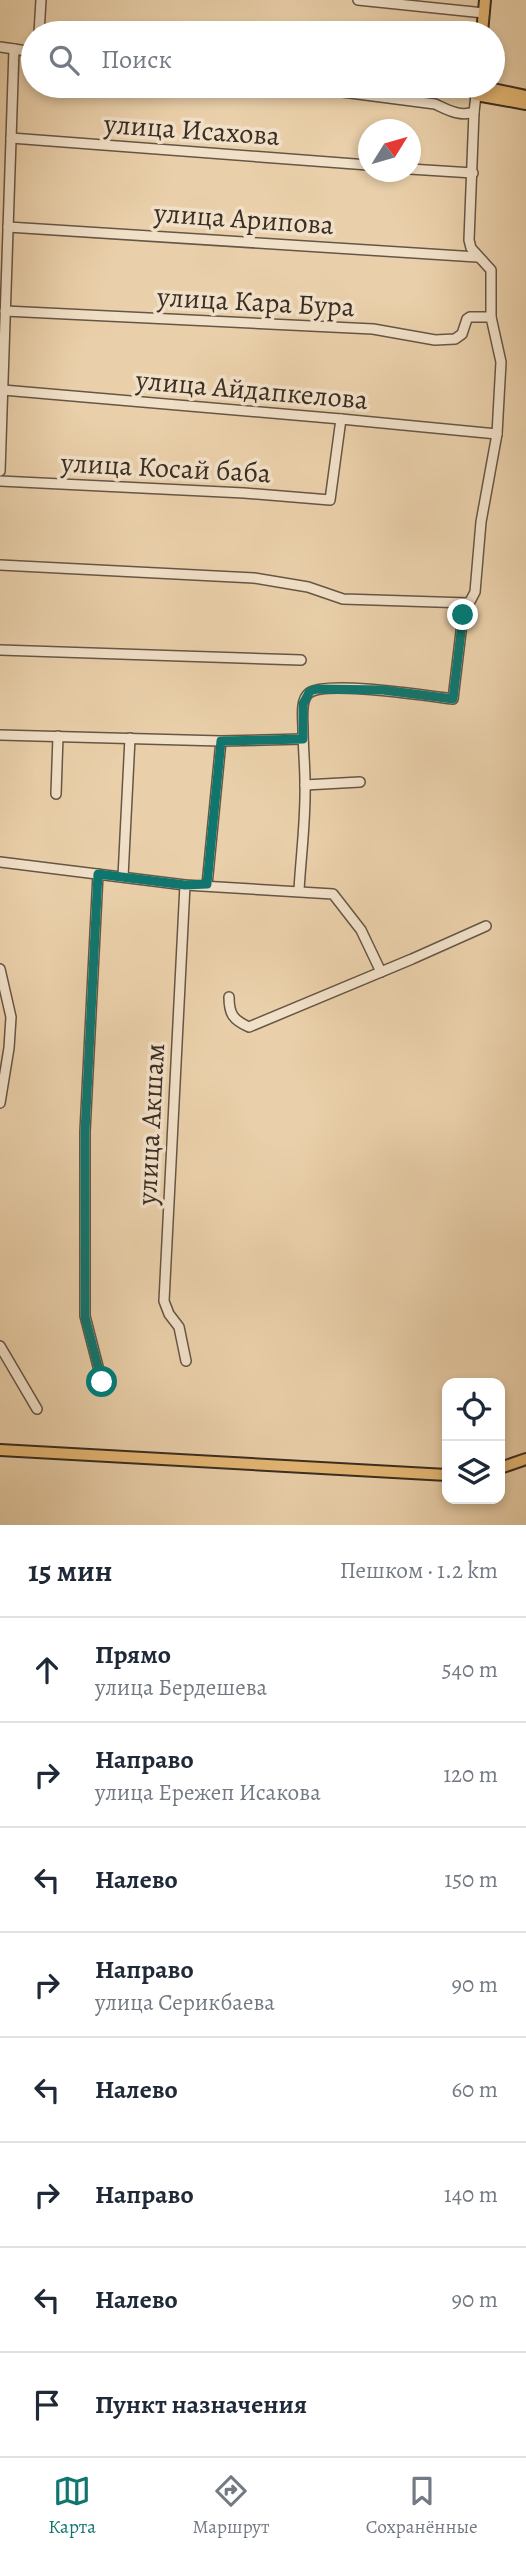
<!DOCTYPE html>
<html lang="ru">
<head>
<meta charset="utf-8">
<style>
  :root { --surface:#fff; --page:#f2f2f3; --text:#1f2937; --muted:#747a83; --line:#e0e1e3; --accent:#0f766e }
  body { margin:0; font-family:Alegreya,serif; background:var(--page); color:var(--text) }
  .controls { position:absolute; right:21px; bottom:21px; display:grid; overflow:hidden; border-radius:14px; box-shadow:0 4px 10px #0003 }
  .controls button { width:63px; height:63px; display:grid; place-items:center; padding:0; border:0; border-bottom:2px solid var(--line); background:var(--surface); color:var(--text); font:35px sans-serif }
  .compass { position:absolute; left:358px; top:119px; width:63px; height:63px; border-radius:50%; background:var(--surface); box-shadow:0 4px 10px #0003; rotate:53deg }
  .stop { position:absolute; width:21px; height:21px; margin:-16px; border:5px solid #0f766e; border-radius:50%; background:#fff }
  .stop.end { background:#0f766e; border-color:#fff; box-shadow:0 2px 7px #0008 }
  .list { margin:0; padding:0; list-style:none }
  h2 { display:flex; justify-content:space-between; align-items:center; height:91px; margin:0; padding:0 28px; font-size:30px }
  h2 small { font-size:23px; font-weight:400; color:var(--muted) }
  .list li { display:grid; grid-template-columns:46px 1fr auto; gap:21px; align-items:center; box-sizing:border-box; height:105px; padding:0 28px; border-top:2px solid var(--line) }
  .list b { display:block; font-size:26px; white-space:nowrap }
  .list p { margin:0; font-size:23px; white-space:nowrap; color:var(--muted) }
  .list em { font-size:23px; font-style:normal; color:var(--muted) }
  .icon { flex:none; width:38px; height:38px; fill:none; stroke:currentColor; stroke-width:2; stroke-linecap:round; stroke-linejoin:round }
  .map { position:relative; flex:none; width:526px; height:1525px; overflow:hidden }
  .search { position:absolute; background:var(--surface); box-shadow:0 4px 10px #0003; left:21px; right:21px; top:21px; height:77px; display:flex; align-items:center; gap:18px; box-sizing:border-box; padding:0 24px; border-radius:38px; color:var(--muted); font-size:26px }
  .sheet { height:931px; background:var(--surface) }
  nav { display:flex; justify-content:space-around; align-items:center; box-sizing:border-box; height:98px; border-top:2px solid var(--line); background:var(--surface); font-size:19px; color:var(--muted) }
  nav a { display:grid; justify-items:center; gap:4px }
  nav .on { color:var(--accent) }
  .map>svg:first-child { display:block }
  .lines { fill:none; stroke-linecap:round; stroke-linejoin:round }
  .minor-casing { stroke:#665645; stroke-width:12 }
  .major-casing { stroke:#3a2d23; stroke-width:14 }
  .minor { stroke:#f1e0c8; stroke-width:9 }
  .major { stroke:#e5b875; stroke-width:10 }
  .route { stroke:#0f766e; stroke-width:9 }
  .labels { text-anchor:middle; stroke-width:7; stroke-linejoin:round; paint-order:stroke }
  .street-label { font-size:28px; fill:#3a2d23; stroke:#f1e0c8 }
</style>
</head>
<body>
<div class="map">
<svg width="526" height="1525" viewBox="0 0 526 1525">
  <rect width="100%" height="100%" fill="#ead0aa"/>
  <filter id="stains"><feTurbulence type="fractalNoise" baseFrequency=".00286" numOctaves="4"/><feColorMatrix values="0 0 0 0 .2 0 0 0 0 .09 0 0 0 0 .02 0 0 0 .5 -.17"/></filter>
  <radialGradient id="worn" r=".72"><stop offset=".6" stop-color="#630" stop-opacity="0"/><stop offset="1" stop-color="#630" stop-opacity=".3"/></radialGradient>
  <g class="lines">
    <g class="minor-casing">
      <g id="minor">
        <polyline points="358,0 484,13"/>
        <polyline points="39,33 41,0"/>
        <polyline points="0,47 14,49"/>
        <path d="M296,86L435,104C448,110 460,117 474,112L476,95"/>
        <polyline points="11,138 368,165"/>
        <polyline points="410,169 473,173"/>
        <polyline points="8,227 477,257"/>
        <polyline points="5,311 373,329 435,340 455,339 462,334 467,319 470,317 491,317"/>
        <polyline points="3,390 341,419 497,434"/>
        <polyline points="0,471 14,49 33,52"/>
        <polyline points="0,481 244,493 330,500 341,419"/>
        <polyline points="0,565 254,578 308,587 343,599 468,603"/>
        <polyline points="0,650 301,660"/>
        <polyline points="0,735 221,741 303,739"/>
        <polyline points="305,785 360,782"/>
        <polyline points="56,794 58,736"/>
        <polyline points="0,862 185,885 333,894 361,930 381,972"/>
        <polyline points="98,874 85,1132 85,1316 102,1382"/>
        <polyline points="123,877 130,738"/>
        <polyline points="185,885 164,1301 169,1314 179,1327 186,1361"/>
        <polyline points="207,885 221,741"/>
        <path d="M299,890C301,855 306,818 305,783C305,765 303,747 303,729C303,718 300,700 309,693C326,680 428,696 453,699L463,615L475,592L481,522L497,434L501,362L491,317V270L471,248L469,240L474,112"/>
        <polyline points="0,969 11,1017 9,1048 0,1103"/>
        <path d="M229,997C229,1014 233,1020 249,1027L412,959L486,926"/>
        <polyline points="0,1346 37,1409"/>
      </g>
    </g>
    <g class="major-casing">
      <g id="major">
        <polyline points="482,33 485,0"/>
        <polyline points="478,86 476,95 526,104"/>
        <polyline points="479,86 526,96"/>
        <polyline points="0,1450 447,1475"/>
        <polyline points="500,1468 526,1459"/>
      </g>
    </g>
    <use href="#minor" class="minor"/>
    <use href="#major" class="major"/>
  </g>
  <g class="lines">
    <polyline class="route" points="102,1382 85,1317 85,1132 98,874 185,885 207,884 221,741 303,739 303,704 310,691 317,689 383,690 453,699 463,615"/>
  </g>
  <g class="labels">
    <g class="street-label">
      <text transform="translate(192 129) rotate(4)" y="10">улица Исахова</text>
      <text transform="translate(244 218) rotate(4)" y="10">улица Арипова</text>
      <text transform="translate(256 301) rotate(3)" y="10">улица Кара Бура</text>
      <text transform="translate(252 389) rotate(5)" y="10">улица Айдапкелова</text>
      <text transform="translate(166 467) rotate(3)" y="10">улица Косай баба</text>
      <text transform="translate(150 1124) rotate(-87)" y="10">улица Акшам</text>
    </g>
  </g>
  <rect width="100%" height="100%" filter="url(#stains)"/>
  <rect width="100%" height="100%" fill="url(#worn)"/>
</svg>
<div class="controls">
<button><svg class="icon" aria-label="locate" viewBox="0 0 24 24"><circle cx="12" cy="12" r="6"/><path d="M12 2v4M12 18v4M2 12h4M18 12h4"/></svg></button>
<button><svg class="icon" aria-label="layers" viewBox="0 0 24 24"><path d="M12 4l9 5-9 5-9-5zM3 14l9 5 9-5"/></svg></button>
</div>
<svg class="compass" viewBox="-18 -18 36 36"><path d="M0-13l5 13h-10z" fill="#e53935"/><path d="M0 13l5-13h-10z" fill="#747a83"/></svg>
<div class="stop" style="left:102px;top:1382px"></div>
<div class="stop end" style="left:463px;top:615px"></div>
<div class="search"><svg class="icon" aria-label="search" viewBox="0 0 24 24"><circle cx="10" cy="10" r="6"/><path d="M15 15l6 6"/></svg>Поиск</div>
</div>
<section class="sheet">
<h2>15 мин<small>Пешком · 1.2 km</small></h2>
<ul class="list">
<li><svg class="icon" aria-label="ahead" viewBox="0 0 24 24"><path d="M12 20V5M6 11l6-6 6 6"/></svg><div><b>Прямо</b><p>улица Бердешева</p></div><em>540 m</em></li>
<li><svg class="icon" aria-label="right" viewBox="0 0 24 24"><path d="M7 20v-9h11M14 6l5 5-5 5"/></svg><div><b>Направо</b><p>улица Ережеп Исакова</p></div><em>120 m</em></li>
<li><svg class="icon" aria-label="left" viewBox="0 0 24 24"><path d="M17 20v-9H6M10 6l-5 5 5 5"/></svg><div><b>Налево</b></div><em>150 m</em></li>
<li><svg class="icon" aria-label="right" viewBox="0 0 24 24"><path d="M7 20v-9h11M14 6l5 5-5 5"/></svg><div><b>Направо</b><p>улица Серикбаева</p></div><em>90 m</em></li>
<li><svg class="icon" aria-label="left" viewBox="0 0 24 24"><path d="M17 20v-9H6M10 6l-5 5 5 5"/></svg><div><b>Налево</b></div><em>60 m</em></li>
<li><svg class="icon" aria-label="right" viewBox="0 0 24 24"><path d="M7 20v-9h11M14 6l5 5-5 5"/></svg><div><b>Направо</b></div><em>140 m</em></li>
<li><svg class="icon" aria-label="left" viewBox="0 0 24 24"><path d="M17 20v-9H6M10 6l-5 5 5 5"/></svg><div><b>Налево</b></div><em>90 m</em></li>
<li><svg class="icon" aria-label="arrive" viewBox="0 0 24 24"><path d="M6 21V4h12l-3 4 3 4H6"/></svg><div><b>Пункт назначения</b></div></li>
</ul>
</section>
<nav>
<a class="on"><svg class="icon" aria-label="map" viewBox="0 0 24 24"><path d="M3 6l6-2 6 2 6-2v14l-6 2-6-2-6 2zM9 4v14M15 6v14"/></svg>Карта</a>
<a><svg class="icon" aria-label="directions" viewBox="0 0 24 24"><path d="M12 3l9 9-9 9-9-9zM9 14v-3h6M13 9l2 2-2 2"/></svg>Маршрут</a>
<a><svg class="icon" aria-label="saved" viewBox="0 0 24 24"><path d="M7 4h10v16l-5-4-5 4z"/></svg>Сохранённые</a>
</nav>
</body>
</html>
